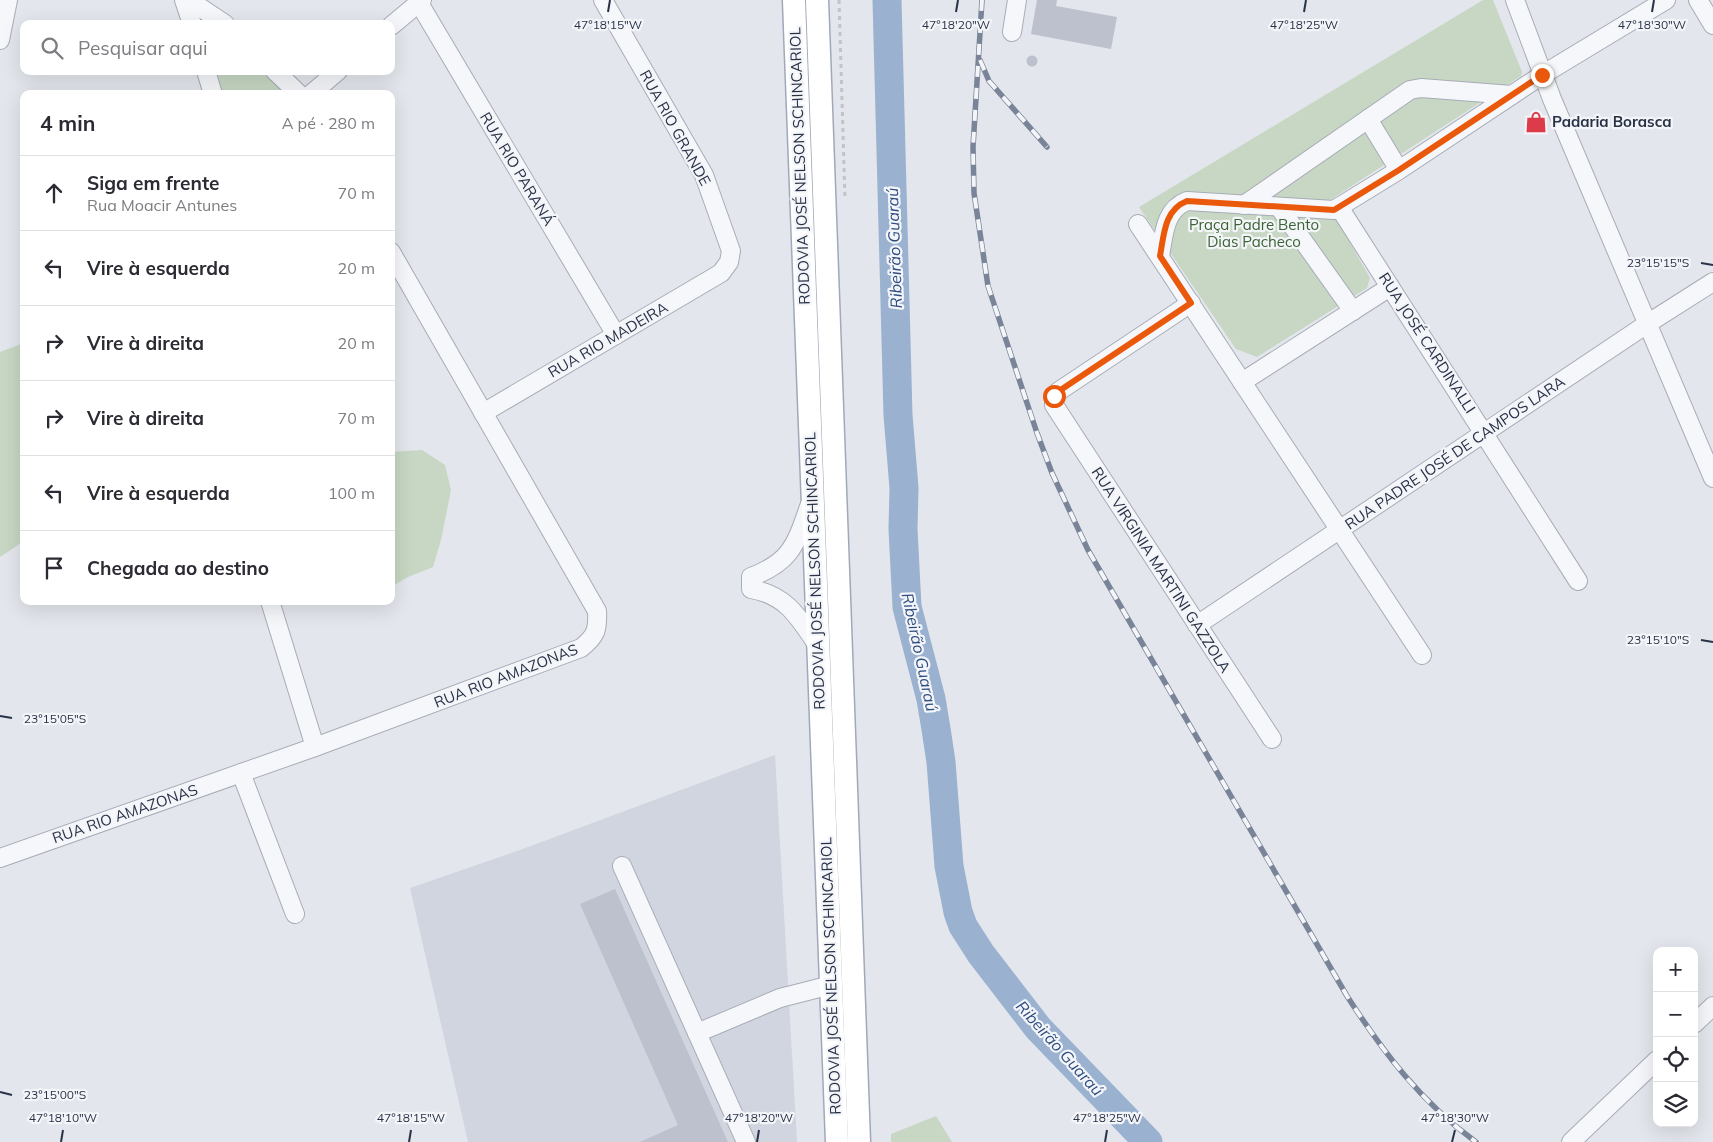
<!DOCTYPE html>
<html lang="pt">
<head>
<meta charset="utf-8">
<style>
  :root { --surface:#fff; --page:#f7f7f7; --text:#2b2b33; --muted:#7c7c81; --line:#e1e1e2 }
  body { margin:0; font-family:Mulish,sans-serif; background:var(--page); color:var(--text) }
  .controls { position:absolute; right:15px; bottom:15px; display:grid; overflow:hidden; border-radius:10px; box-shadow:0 5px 20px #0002 }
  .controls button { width:45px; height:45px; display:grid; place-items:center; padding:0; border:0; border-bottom:1px solid var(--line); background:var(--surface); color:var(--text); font:25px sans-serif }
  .stop { position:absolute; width:15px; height:15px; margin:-11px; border:4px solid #ea580c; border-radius:50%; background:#fff }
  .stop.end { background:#ea580c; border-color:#fff; box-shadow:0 1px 5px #0008 }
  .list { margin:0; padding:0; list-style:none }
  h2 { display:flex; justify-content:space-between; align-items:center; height:65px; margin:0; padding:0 20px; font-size:21px }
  h2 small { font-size:16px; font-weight:400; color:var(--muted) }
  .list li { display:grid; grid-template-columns:32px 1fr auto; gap:15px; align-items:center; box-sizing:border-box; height:75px; padding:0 20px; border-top:1px solid var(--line) }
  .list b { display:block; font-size:19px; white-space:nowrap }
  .list p { margin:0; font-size:16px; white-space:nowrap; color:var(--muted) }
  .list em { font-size:16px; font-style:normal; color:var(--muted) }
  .icon { flex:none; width:28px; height:28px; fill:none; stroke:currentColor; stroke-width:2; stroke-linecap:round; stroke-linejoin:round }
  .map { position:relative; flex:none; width:1713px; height:1142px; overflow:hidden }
  .search { position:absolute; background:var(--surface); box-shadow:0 5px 20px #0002; left:20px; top:20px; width:375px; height:55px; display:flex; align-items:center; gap:12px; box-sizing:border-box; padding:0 18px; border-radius:10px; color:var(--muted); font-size:19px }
  .panel { position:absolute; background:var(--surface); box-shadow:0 5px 20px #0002; left:20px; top:90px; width:375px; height:515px; border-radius:10px }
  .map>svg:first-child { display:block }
  .built { fill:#d0d5df }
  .green { fill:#c7d7c3 }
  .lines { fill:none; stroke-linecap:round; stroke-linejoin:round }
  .river { stroke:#9ab1d0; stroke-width:29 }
  .building { fill:#bcc1cd }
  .minor-casing { stroke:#a7acb7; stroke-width:20 }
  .major-casing { stroke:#a0a9ba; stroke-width:25 }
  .path { stroke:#c0c4cb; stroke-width:3; stroke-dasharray:4 4; stroke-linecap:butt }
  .minor { stroke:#f6f7fa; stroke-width:18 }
  .major { stroke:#fff; stroke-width:22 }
  .rail-casing { stroke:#7a8498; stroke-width:5.5 }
  .rail { stroke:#f3f5f9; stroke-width:4; stroke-dasharray:11; stroke-linecap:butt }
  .route { stroke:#ea580c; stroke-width:6 }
  .ticks { fill:none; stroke:#283247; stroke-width:2 }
  .labels { text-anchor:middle; stroke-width:4.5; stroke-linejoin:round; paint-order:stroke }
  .poi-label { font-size:15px; font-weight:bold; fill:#283247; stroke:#f3f5f9; text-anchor:start }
  .street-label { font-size:15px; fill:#283247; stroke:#f3f5f9 }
  .park-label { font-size:15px; fill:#3a6434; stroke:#f3f5f9 }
  .water-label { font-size:16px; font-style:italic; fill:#2d4d80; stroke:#f3f5f9 }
  .ticks-label { font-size:12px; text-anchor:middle; fill:#283247; stroke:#f3f5f9; stroke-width:4.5; stroke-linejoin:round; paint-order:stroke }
</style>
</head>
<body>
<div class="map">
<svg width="1713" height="1142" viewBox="0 0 1713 1142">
  <rect width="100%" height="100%" fill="#e3e6ec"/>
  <polygon class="built" points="775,755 797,1142 468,1142 410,888 520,850"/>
  <g class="green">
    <polygon points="1483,0 1493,0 1522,72 1521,76 1327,202 1370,278 1367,288 1257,357 1236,349 1139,207"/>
    <polygon points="217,71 262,71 285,94 223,94"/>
    <polygon points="24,343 24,541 0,557 0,352"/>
    <polygon points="422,450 445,465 451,490 441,540 433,567 408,577 391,587 391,452"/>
    <polygon points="936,1116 952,1142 891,1142 891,1134"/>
  </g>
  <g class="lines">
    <polyline class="river" points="887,0 898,415 904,488 903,529 907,607 931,699 936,729 941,762 949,866 958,912 963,926 981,954 1038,1028 1148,1142"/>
  </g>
  <g class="building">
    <polygon points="1037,0 1057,0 1056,6 1117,17 1111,49 1031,34"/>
    <circle cx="1032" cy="61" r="5.5"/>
    <polygon points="615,889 728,1142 640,1142 678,1125 580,904"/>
  </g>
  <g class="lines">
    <g class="minor-casing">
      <g id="minor">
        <polyline points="184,0 192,24"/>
        <polyline points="189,0 225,24"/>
        <polyline points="1515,0 1552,99 1713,478"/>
        <polyline points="1698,0 1713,25"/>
        <polyline points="419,3 616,335"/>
        <polyline points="391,26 422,0"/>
        <polyline points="1012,32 1017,0"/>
        <polyline points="0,40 8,0"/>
        <polyline points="206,71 213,94"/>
        <polyline points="275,71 299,94"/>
        <polyline points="311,94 338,71"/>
        <polyline points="1368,119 1399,170"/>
        <polyline points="1244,205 1410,90 1421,88 1512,95"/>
        <polyline points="1279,207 1353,311"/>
        <polyline points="1339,207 1578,581"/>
        <polyline points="1138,224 1422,655"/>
        <path d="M1160,256C1164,235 1164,210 1187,201L1334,210L1399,170L1542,75L1666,0"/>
        <polyline points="1191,303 1059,391 1054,396 1054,405 1272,739"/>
        <polyline points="1242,382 1390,287"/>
        <polyline points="483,413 721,273 729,262 731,251 704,175 603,0"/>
        <path d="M810,504C796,543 793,561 751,577V589C787,595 799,618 818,646"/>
        <polyline points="270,601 315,747"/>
        <polyline points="1197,625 1647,324 1713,282"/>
        <polyline points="241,773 295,914"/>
        <path d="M0,858L315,747L581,648C596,636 598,630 597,611L391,252"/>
        <polyline points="622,866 746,1142"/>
        <polyline points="1694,1024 1713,1006"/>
        <polyline points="697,1033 780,998 831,985"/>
        <polyline points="1571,1142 1657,1060"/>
      </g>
    </g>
    <g class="major-casing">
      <g id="major">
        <polyline points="794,0 837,1142"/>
        <polyline points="817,0 859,1142"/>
      </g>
    </g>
    <polyline class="path" points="839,0 845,199"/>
    <use href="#minor" class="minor"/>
    <use href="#major" class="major"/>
    <g class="rail-casing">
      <g id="rail">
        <path d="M982,0L973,147L974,193L988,286L1037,433L1052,473L1088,550L1347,996C1383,1052 1421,1102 1476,1142"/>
        <polyline points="980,60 989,81 1047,147"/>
      </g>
    </g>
    <use href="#rail" class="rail"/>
  </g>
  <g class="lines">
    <path class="route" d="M1054,396L1059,391L1191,303L1160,256C1164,235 1164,210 1187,201L1334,210L1399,170L1542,75"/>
  </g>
  <path class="ticks" d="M608,12L610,0M956,12L958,0M1304,12L1306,0M1652,12L1654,0M1701,263L1713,265M1701,640L1713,642M0,716L12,718M0,1092L12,1095M61,1142L63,1130M409,1142L411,1130M757,1142L759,1130M1105,1142L1107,1130M1452,1142L1455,1130"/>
  <defs>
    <g id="shop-bare" transform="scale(1.725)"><path d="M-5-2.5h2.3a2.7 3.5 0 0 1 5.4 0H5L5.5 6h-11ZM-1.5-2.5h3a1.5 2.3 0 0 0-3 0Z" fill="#de3b4a" stroke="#f3f5f9" stroke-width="2.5" paint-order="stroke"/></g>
  </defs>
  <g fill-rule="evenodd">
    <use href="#shop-bare" x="1536" y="122"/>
  </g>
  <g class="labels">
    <g class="poi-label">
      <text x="1552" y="127">Padaria Borasca</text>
    </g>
    <g class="street-label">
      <text transform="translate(675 128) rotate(61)" y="5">RUA RIO GRANDE</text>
      <text transform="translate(800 166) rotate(-92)" y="5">RODOVIA JOSÉ NELSON SCHINCARIOL</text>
      <text transform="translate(517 169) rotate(59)" y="5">RUA RIO PARANÁ</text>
      <text transform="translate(608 340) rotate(-30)" y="5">RUA RIO MADEIRA</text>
      <text transform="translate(1427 343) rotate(57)" y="5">RUA JOSÉ CARDINALLI</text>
      <text transform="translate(1455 453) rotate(-34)" y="5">RUA PADRE JOSÉ DE CAMPOS LARA</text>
      <text transform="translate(1161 570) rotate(57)" y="5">RUA VIRGINIA MARTINI GAZZOLA</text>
      <text transform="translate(815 571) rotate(-92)" y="5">RODOVIA JOSÉ NELSON SCHINCARIOL</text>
      <text transform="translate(506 676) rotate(-21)" y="5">RUA RIO AMAZONAS</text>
      <text transform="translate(125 814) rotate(-19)" y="5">RUA RIO AMAZONAS</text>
      <text transform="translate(831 976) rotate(-92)" y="5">RODOVIA JOSÉ NELSON SCHINCARIOL</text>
    </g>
    <g class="park-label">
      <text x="1254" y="230">Praça Padre Bento<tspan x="1254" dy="17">Dias Pacheco</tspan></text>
    </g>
    <g class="water-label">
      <text transform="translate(894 248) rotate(-92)" y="6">Ribeirão Guaraú</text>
      <text transform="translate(920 652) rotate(78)" y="6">Ribeirão Guaraú</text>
      <text transform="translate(1060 1048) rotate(48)" y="6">Ribeirão Guaraú</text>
    </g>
  </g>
  <g class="ticks-label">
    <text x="608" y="29">47°18'15"W</text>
    <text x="956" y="29">47°18'20"W</text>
    <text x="1304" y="29">47°18'25"W</text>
    <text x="1652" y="29">47°18'30"W</text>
    <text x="1658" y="267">23°15'15"S</text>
    <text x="1658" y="644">23°15'10"S</text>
    <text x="55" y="723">23°15'05"S</text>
    <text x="55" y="1099">23°15'00"S</text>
    <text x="63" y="1122">47°18'10"W</text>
    <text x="411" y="1122">47°18'15"W</text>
    <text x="759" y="1122">47°18'20"W</text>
    <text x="1107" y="1122">47°18'25"W</text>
    <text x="1455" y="1122">47°18'30"W</text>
  </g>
</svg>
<div class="controls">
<button>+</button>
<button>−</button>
<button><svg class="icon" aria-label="locate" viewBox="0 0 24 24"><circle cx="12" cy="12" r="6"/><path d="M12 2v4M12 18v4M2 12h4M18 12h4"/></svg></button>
<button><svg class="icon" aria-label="layers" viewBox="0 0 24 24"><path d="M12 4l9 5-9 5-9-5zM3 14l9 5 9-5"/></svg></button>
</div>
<div class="stop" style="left:1054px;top:396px"></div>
<div class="stop end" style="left:1542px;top:75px"></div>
<div class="search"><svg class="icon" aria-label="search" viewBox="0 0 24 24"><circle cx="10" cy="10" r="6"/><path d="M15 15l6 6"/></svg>Pesquisar aqui</div>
<section class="panel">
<h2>4 min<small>A pé · 280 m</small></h2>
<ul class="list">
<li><svg class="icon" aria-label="ahead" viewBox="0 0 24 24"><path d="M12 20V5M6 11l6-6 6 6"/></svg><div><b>Siga em frente</b><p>Rua Moacir Antunes</p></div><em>70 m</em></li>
<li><svg class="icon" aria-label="left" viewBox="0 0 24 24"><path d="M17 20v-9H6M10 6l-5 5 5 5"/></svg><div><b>Vire à esquerda</b></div><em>20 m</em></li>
<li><svg class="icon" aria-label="right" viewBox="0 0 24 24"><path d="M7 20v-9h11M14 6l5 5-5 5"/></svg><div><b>Vire à direita</b></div><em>20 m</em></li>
<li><svg class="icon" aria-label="right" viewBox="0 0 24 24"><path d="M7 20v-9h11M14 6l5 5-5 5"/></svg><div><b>Vire à direita</b></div><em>70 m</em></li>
<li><svg class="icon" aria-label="left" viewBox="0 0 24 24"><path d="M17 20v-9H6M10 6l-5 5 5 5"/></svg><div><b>Vire à esquerda</b></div><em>100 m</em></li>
<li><svg class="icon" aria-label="arrive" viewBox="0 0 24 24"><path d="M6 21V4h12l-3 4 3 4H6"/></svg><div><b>Chegada ao destino</b></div></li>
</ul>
</section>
</div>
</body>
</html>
